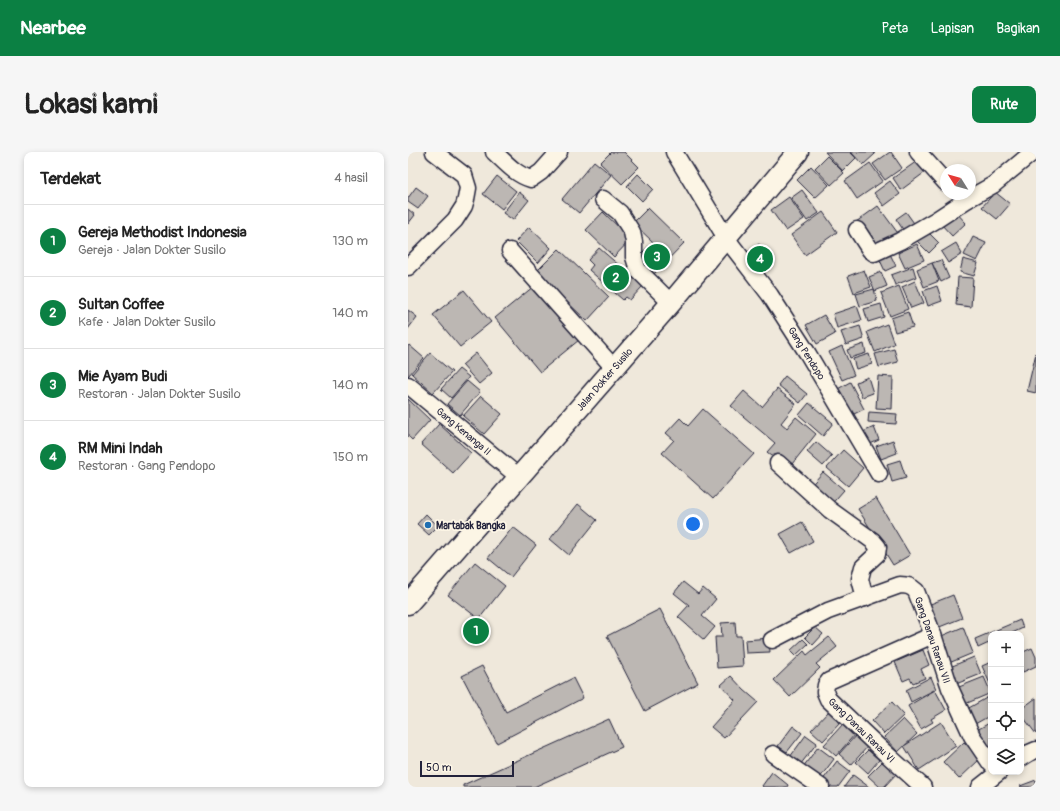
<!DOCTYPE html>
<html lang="id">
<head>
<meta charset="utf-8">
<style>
  :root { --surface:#fff; --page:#f6f6f6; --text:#222; --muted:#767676; --line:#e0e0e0; --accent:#0b8043 }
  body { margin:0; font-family:Pangolin,sans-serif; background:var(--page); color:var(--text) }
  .controls { position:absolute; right:12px; bottom:12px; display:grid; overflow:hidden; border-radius:8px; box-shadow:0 2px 6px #0003 }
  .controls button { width:36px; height:36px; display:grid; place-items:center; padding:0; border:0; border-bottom:1px solid var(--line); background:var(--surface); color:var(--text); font:20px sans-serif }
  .compass { position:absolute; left:532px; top:12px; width:36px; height:36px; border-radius:50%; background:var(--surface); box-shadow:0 2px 6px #0003; rotate:307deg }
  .scale { position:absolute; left:12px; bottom:10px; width:94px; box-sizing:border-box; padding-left:4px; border:2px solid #22223b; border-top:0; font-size:11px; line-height:14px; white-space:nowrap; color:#22223b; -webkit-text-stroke:3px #fcf5e5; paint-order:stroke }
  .you { position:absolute; left:285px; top:372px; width:14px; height:14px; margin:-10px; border:3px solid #fff; border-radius:50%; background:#1a73e8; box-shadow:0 0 0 6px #1a73e833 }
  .badge { display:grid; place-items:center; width:26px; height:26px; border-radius:50%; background:var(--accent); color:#fff; font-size:13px; font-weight:700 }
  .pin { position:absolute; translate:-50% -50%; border:2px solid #fff; box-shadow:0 1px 4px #0006 }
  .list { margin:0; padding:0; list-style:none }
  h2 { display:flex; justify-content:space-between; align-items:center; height:52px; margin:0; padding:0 16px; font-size:17px }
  h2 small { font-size:13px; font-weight:400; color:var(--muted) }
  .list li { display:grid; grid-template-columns:26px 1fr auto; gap:12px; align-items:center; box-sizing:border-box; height:72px; padding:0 16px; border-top:1px solid var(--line) }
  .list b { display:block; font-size:15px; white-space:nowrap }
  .list p { margin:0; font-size:13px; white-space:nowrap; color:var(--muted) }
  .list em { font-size:13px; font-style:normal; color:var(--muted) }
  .icon { flex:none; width:22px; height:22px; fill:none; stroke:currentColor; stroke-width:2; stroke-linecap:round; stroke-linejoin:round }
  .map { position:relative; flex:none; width:628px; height:635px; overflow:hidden; border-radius:8px }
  header { display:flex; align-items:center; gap:24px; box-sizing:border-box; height:56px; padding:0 20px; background:var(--accent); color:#fff }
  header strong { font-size:19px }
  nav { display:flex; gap:22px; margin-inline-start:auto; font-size:14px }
  .intro { display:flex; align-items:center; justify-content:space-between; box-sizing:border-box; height:96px; padding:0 24px }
  h1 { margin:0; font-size:28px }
  .button { padding:10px 18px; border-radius:8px; background:var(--accent); color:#fff; font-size:14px; font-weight:700 }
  main { display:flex; gap:24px; padding:0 24px }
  aside { flex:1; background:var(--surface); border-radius:8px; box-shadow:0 2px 6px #0003 }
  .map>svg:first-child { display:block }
  .building { fill:#bcb7b3; stroke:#22223b }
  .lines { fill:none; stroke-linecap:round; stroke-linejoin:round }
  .minor-casing { stroke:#22223b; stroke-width:19 }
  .major-casing { stroke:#22223b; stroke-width:23 }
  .minor { stroke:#fcf5e5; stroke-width:16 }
  .major { stroke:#fcf5e5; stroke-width:20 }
  .poi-dot { fill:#1f6fb2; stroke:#fcf5e5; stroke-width:1.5 }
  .labels { text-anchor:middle; stroke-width:3.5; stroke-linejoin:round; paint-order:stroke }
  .street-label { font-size:10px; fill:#22223b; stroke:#fcf5e5 }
  .poi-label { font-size:10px; font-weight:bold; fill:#22223b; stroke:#fcf5e5; text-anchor:start }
</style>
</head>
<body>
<header>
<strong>Nearbee</strong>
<nav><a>Peta</a><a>Lapisan</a><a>Bagikan</a></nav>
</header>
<div class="intro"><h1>Lokasi kami</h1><a class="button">Rute</a></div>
<main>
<aside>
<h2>Terdekat<small>4 hasil</small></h2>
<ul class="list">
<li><span class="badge">1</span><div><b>Gereja Methodist Indonesia</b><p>Gereja · Jalan Dokter Susilo</p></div><em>130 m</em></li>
<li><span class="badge">2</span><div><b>Sultan Coffee</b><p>Kafe · Jalan Dokter Susilo</p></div><em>140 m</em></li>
<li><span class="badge">3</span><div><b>Mie Ayam Budi</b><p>Restoran · Jalan Dokter Susilo</p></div><em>140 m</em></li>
<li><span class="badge">4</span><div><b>RM Mini Indah</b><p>Restoran · Gang Pendopo</p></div><em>150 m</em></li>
</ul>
</aside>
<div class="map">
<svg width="628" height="635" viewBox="0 0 628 635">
  <rect width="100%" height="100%" fill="#efe8db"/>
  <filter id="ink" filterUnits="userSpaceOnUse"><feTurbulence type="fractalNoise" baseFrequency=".025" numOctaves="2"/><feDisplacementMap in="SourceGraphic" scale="8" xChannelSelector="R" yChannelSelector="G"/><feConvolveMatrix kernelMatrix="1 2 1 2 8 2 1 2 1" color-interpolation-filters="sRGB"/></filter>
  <g filter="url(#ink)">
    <g class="building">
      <polygon points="203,0 216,0 231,15 214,32 192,11"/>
      <polygon points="417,0 442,0 448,6 435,19"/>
      <polygon points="443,0 465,0 467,2 455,13"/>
      <polygon points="482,0 483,0 494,16 477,28 465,12"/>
      <polygon points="419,4 436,21 423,33 407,16"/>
      <polygon points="512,7 520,18 493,38 485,26"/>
      <polygon points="186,9 203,23 171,61 154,47"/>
      <polygon points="462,11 475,29 449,47 437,29"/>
      <polygon points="403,14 421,33 407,46 389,28"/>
      <polygon points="230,22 245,37 234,49 219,34"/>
      <polygon points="89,24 108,39 94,57 75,42"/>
      <polygon points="482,29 492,42 476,54 466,41"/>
      <polygon points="8,35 20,44 10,57 0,50 0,46"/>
      <polygon points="394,38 411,61 399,69 383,46"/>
      <polygon points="111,40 121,48 105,68 95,61"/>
      <polygon points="587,40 602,52 589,67 574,55"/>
      <polygon points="381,45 396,67 378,79 363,58"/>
      <polygon points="470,54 492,84 467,98 448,70"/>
      <polygon points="240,56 276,91 245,123 228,107 245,90 225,71"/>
      <polygon points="0,57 7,63 0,72"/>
      <polygon points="546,58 558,71 544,84 532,71"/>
      <polygon points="195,60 223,87 206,105 178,78"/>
      <polygon points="415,60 429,80 397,103 383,83"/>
      <polygon points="498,60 508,74 498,82 488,67"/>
      <polygon points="121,75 143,96 130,111 108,89"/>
      <polygon points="516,76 531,91 521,101 506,86"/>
      <polygon points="565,85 578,91 569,109 556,103"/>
      <polygon points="548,91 554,102 540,111 533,100"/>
      <polygon points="351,92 367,111 353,122 337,103"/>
      <polygon points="509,92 516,108 497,116 490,101"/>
      <polygon points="191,96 235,134 222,148 218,145 215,148 181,118 185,113 180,108"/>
      <polygon points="151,97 201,145 179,169 128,120"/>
      <polygon points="480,98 488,114 477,119 470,104"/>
      <polygon points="555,107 570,111 566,124 552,120"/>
      <polygon points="533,108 541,126 533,130 524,111"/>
      <polygon points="524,111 531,129 516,135 509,117"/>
      <polygon points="505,115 508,125 487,133 483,123"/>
      <polygon points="456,118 463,135 446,141 440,124"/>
      <polygon points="473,120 479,134 467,139 461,125"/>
      <polygon points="550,125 565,126 563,155 548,153"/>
      <polygon points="507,129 516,151 503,156 494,135"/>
      <polygon points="126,134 171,188 132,220 87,166"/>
      <polygon points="491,134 500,157 482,164 473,141"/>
      <polygon points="529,134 534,149 520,154 515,139"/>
      <polygon points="466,137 469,149 452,154 448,142"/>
      <polygon points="56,138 83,170 52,195 25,163"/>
      <polygon points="473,152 476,165 460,170 456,157"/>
      <polygon points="449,154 454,168 429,176 425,162"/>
      <polygon points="0,158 9,165 0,177"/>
      <polygon points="500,160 505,175 487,180 483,166"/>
      <polygon points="416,163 427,182 409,192 398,173"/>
      <polygon points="479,172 486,192 467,200 459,180"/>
      <polygon points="452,174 456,187 438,193 433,180"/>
      <polygon points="456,192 458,201 442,206 439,198"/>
      <polygon points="1,193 16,206 0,224 0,194"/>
      <polygon points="434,194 446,223 434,228 421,200"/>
      <polygon points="486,197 490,210 471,215 467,202"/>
      <polygon points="22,201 44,220 25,241 4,222"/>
      <polygon points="68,201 84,221 71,232 54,213"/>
      <polygon points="628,201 628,241 619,239"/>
      <polygon points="461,202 464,212 448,217 445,207"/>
      <polygon points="51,217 61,225 43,246 33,237"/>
      <polygon points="377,224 399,242 392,251 370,233"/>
      <polygon points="470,224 485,225 484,257 468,256"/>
      <polygon points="460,225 465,241 454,245 448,230"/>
      <polygon points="59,229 72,240 52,263 39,252"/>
      <polygon points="442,230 456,257 442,264 428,238"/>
      <polygon points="369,237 388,252 373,271 379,276 388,265 408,282 380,317 359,300 367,291 323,254 336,239 354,255"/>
      <polygon points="73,244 94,262 76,282 55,264"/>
      <polygon points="0,247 22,268 4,288 0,284"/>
      <polygon points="401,251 425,271 415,284 391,263"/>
      <polygon points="295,257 346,302 305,347 254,301 266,288 258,281 272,266 280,274"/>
      <polygon points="461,260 489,262 488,272 460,270"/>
      <polygon points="31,272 63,301 45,321 13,292"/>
      <polygon points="466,275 471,288 460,293 455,280"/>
      <polygon points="485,288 489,301 473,307 468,294"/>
      <polygon points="408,290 424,304 415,314 399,300"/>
      <polygon points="435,298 455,316 440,334 419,316"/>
      <polygon points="492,308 498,326 484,330 479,312"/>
      <polygon points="415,320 436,338 421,355 400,337"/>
      <polygon points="468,346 502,403 485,413 450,357"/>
      <polygon points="170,352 189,368 161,403 142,387"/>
      <polygon points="18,362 30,374 21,383 9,372"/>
      <polygon points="394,370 405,389 383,401 372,382"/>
      <polygon points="105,375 128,393 103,425 80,406"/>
      <polygon points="67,410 97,434 71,467 40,443"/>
      <polygon points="275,430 290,442 295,436 308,447 294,464 307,475 296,488 270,465 281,453 266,441"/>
      <polygon points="545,443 554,466 529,476 520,453"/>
      <polygon points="252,457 290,531 237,559 199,484"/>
      <polygon points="612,468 615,476 602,482 583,482 583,490 570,496 567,487"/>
      <polygon points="327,470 328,484 333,484 335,514 309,516 307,485 314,485 313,471"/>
      <polygon points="407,475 415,482 405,493 397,485"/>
      <polygon points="555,475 565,501 541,511 531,485"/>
      <polygon points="421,485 429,495 408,512 412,516 382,545 366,528 396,499 399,503"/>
      <polygon points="361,486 362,500 338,501 337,488"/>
      <polygon points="395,487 400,492 387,504 382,499"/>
      <polygon points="624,496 628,505 628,514 615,520 613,515 613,501"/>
      <polygon points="515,498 521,513 513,517 517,526 505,531 502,526 495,529 487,510"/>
      <polygon points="566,505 573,522 548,532 542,515"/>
      <polygon points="583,510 583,534 574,514"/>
      <polygon points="74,514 98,560 165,526 175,546 89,591 54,524"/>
      <polygon points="323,524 336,538 350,550 316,586 303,575 327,548 313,533"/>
      <polygon points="523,525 528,537 503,550 498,538"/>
      <polygon points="576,525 583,541 557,552 551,535"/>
      <polygon points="527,538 538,558 523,567 525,570 513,577 500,554"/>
      <polygon points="582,544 583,547 583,563 567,572 559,557"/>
      <polygon points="628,546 628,582 613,562 613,557"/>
      <polygon points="484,550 496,563 476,582 464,569"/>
      <polygon points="421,559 433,570 415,589 403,578"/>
      <polygon points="201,567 214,595 126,635 55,635 55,633"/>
      <polygon points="495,567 509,582 490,600 476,585"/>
      <polygon points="533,570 548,594 511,618 496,594"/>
      <polygon points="583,570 583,600 569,578"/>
      <polygon points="435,572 447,582 428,604 416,593"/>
      <polygon points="385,574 394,581 379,600 370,594"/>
      <polygon points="449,582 461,593 443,613 431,602"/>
      <polygon points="398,583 409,591 392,613 382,605"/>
      <polygon points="556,590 572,607 551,627 535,610"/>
      <polygon points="410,595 426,607 411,627 395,615"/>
      <polygon points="460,598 471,608 460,621 448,610"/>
      <polygon points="429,609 442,619 430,635 423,635 414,629"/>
      <polygon points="475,609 489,621 476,635 472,635 460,624"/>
      <polygon points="364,620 380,633 379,635 355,635 354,634"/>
      <polygon points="445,623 461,635 436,635"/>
      <polygon points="628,628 628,635 613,635 612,634"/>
    </g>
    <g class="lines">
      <g class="minor-casing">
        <g id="minor">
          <path d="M86,0C97,10 108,23 123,27L133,20L151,0"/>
          <polyline points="266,0 318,86 362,143 400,202 471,322"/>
          <polyline points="510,0 538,31"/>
          <polyline points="554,42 560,47 585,33 625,0"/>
          <polyline points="195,47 212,61 224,80 226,90 226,105 230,118 263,151"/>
          <polyline points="449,78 462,98 466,101 492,89 528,68 560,47"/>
          <polyline points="102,99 206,216"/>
          <polyline points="0,115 47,68 56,54 58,47 60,36 56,23 26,0"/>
          <polyline points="0,233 111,325"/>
          <polyline points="370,311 422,358 465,389 470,395 469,402 455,415 452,427 457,446"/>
          <path d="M364,488L420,459L492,433C499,433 503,434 508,439L525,483L542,536L564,584L583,612"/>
          <polyline points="365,602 413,635"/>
          <polyline points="613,606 621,601 628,598"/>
          <polyline points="515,635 474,598 420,547 417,540 418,533 421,529 525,483"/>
          <polyline points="572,635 591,620"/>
        </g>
      </g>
      <g class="major-casing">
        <polyline id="major" points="0,452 263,151 390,0"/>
      </g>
      <use href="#minor" class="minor"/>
      <use href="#major" class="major"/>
    </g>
  </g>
  <circle class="poi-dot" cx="20" cy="373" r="4"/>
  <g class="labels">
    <g class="street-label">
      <text transform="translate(399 201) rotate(58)" y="4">Gang Pendopo</text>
      <text transform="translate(196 227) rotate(-49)" y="4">Jalan Dokter Susilo</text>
      <text transform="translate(56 279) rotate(40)" y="4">Gang Kenanga II</text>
      <text transform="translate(525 488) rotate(71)" y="4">Gang Danau Ranau VII</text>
      <text transform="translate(454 578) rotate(44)" y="4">Gang Danau Ranau VI</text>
    </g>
    <g class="poi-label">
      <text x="28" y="377">Martabak Bangka</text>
    </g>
  </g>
</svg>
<div class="controls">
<button>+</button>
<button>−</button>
<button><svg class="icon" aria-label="locate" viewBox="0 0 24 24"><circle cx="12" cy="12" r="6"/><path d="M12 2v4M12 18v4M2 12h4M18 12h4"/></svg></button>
<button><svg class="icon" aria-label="layers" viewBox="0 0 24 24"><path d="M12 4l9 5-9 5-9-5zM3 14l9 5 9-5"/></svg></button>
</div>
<svg class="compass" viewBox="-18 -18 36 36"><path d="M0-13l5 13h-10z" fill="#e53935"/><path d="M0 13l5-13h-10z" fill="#767676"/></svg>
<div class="scale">50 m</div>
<div class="you"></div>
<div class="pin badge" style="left:68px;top:479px">1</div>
<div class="pin badge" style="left:208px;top:126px">2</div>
<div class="pin badge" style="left:249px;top:105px">3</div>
<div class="pin badge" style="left:352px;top:107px">4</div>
</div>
</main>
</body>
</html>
